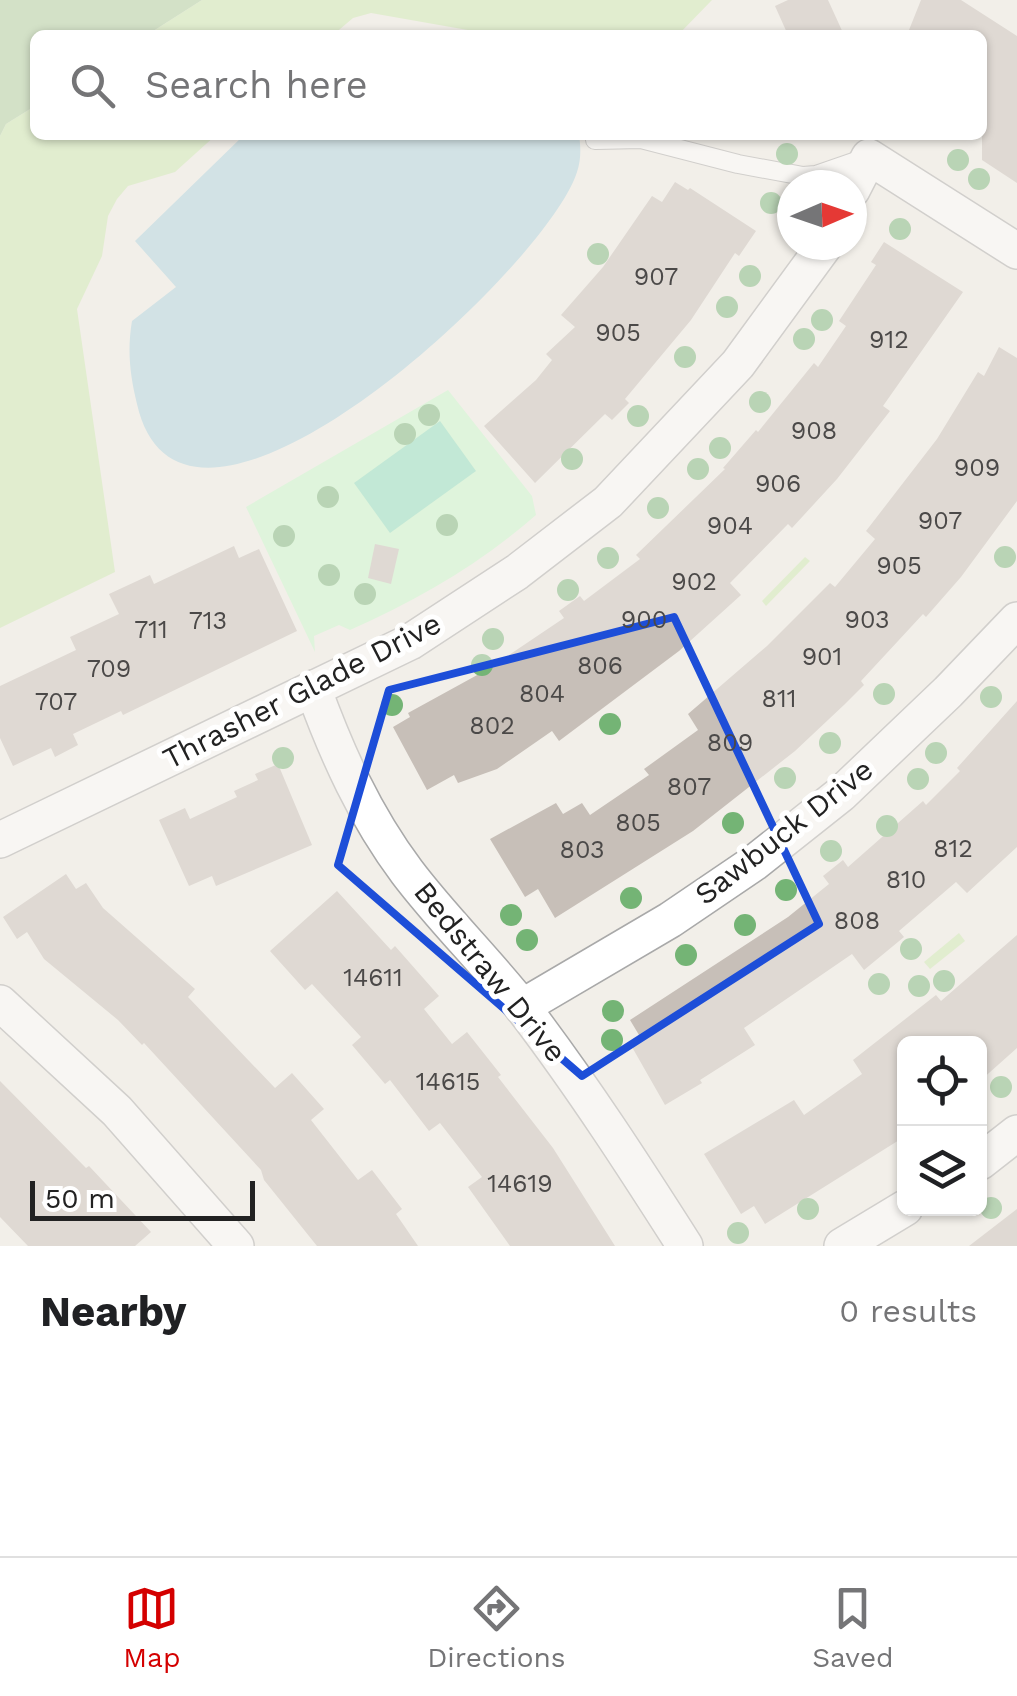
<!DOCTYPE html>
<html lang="en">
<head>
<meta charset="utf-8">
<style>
  :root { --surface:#fff; --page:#f2f2f2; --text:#202124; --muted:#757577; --line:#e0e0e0; --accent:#d40000 }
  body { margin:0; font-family:"Work Sans",sans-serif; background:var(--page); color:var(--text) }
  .controls { position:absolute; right:30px; bottom:30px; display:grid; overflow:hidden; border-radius:15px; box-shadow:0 2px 8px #0004 }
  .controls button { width:90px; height:90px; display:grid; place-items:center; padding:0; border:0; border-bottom:2px solid var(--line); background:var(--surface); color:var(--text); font:50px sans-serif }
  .compass { position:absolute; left:777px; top:170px; width:90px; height:90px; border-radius:50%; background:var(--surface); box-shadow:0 2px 8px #0004; rotate:88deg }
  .scale { position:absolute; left:30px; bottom:25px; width:225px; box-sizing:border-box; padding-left:10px; border:5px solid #222; border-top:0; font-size:28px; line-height:35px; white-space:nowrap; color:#222; -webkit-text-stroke:8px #fff; paint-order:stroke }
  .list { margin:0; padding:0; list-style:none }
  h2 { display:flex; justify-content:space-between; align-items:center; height:130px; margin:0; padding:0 40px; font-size:42px }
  h2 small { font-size:32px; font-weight:400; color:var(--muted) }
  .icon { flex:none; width:55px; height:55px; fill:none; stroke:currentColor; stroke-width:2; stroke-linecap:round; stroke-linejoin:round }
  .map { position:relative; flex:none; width:1017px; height:1246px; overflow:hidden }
  .search { position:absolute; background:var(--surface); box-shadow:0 2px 8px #0004; left:30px; right:30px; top:30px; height:110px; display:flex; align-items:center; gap:25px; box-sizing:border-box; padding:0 35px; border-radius:15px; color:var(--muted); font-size:38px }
  .sheet { height:310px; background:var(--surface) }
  nav { display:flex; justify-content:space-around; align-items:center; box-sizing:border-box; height:140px; border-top:2px solid var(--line); background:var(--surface); font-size:28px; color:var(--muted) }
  nav a { display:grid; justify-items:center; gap:5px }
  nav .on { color:var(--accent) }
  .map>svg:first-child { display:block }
  .grass { fill:#cdebb0 }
  .forest { fill:#add19e }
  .park { fill:#c8facc }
  .pitch { fill:#88e0be }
  .water { fill:#aad3df }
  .building { fill:#c7bfb8 }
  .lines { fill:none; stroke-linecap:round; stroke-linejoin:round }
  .service-casing { stroke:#a9a9a9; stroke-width:20 }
  .minor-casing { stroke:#a9a9a9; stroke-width:38 }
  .service { stroke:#fff; stroke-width:18 }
  .minor { stroke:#fff; stroke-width:35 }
  .tree { fill:#74b475 }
  .marked { fill:none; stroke:#1d4ed8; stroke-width:8; stroke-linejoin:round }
  .labels { text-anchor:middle; stroke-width:10; stroke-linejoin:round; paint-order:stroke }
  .number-label { font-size:25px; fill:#4b4948 }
  .street-label { font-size:30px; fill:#222; stroke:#fff }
</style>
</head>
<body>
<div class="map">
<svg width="1017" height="1246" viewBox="0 0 1017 1246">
  <rect width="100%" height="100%" fill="#f2efe9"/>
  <g class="grass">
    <polygon points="202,0 712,0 678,35 496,35 371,13 353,18 333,35 147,35"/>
    <polygon points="35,106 35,135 216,135 175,172 128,186 117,199 108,216 102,256 77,309 115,572 0,628 0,136 6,124"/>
    <polygon points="805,557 810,561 766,606 762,601"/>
    <polygon points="959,933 965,941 930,969 924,962"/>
  </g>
  <polygon class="forest" points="0,0 202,0 147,35 35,35 35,106 6,124 0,136"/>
  <path class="park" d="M448,390L532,496L536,515C480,564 418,600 350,630L339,625L314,636L315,652L246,507Z"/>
  <polygon class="pitch" points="440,421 476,471 390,533 354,483"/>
  <path class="water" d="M244,135H579C581,148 581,160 577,172C547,268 183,607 137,404C130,375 127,351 132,321L176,287L135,241Z"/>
  <g class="building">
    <polygon points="788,0 828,0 844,35 788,35 775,6"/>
    <polygon points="921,0 961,0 1017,36 1017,183 982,160 982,35 907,35"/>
    <polygon points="675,182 688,190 690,188 756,231 739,256 735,253 691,320 625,399 629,403 612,420 605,414 535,483 484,426 536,380 552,360 546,354 575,327 561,315 603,267 652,196 662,202"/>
    <polygon points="884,242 963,292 883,406 890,411 837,479 792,528 788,524 730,583 741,595 679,651 559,741 552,731 497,769 458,783 454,775 427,790 393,727 410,717 408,713 510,657 509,655 564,618 559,611 580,596 584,601 640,559 636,555 725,469 723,468 756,430 758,432 814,363 818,367 846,326 839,321 876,265 871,262"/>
    <polygon points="999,347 1017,358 1017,501 961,577 926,617 923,614 861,681 864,685 845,704 795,751 693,831 555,918 538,889 525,897 490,839 556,803 563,814 582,803 590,815 649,775 644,769 698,730 688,714 767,646 830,583 835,587 875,539 866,531 937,439 978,372 984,376"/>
    <polygon points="375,544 399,549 391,584 368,578"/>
    <polygon points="234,546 239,558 259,549 297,631 123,715 121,711 73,734 78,745 55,757 51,748 13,766 0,738 0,686 76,650 70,637 119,614 109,594 150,575 154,584"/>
    <polygon points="1017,701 1017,847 967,893 956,882 899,931 904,937 864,970 852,954 744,1028 755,1045 700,1080 702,1083 665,1105 632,1047 642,1040 630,1020 788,917 829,884 823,876 843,860 848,867 923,801 926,805 960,771 957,768"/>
    <polygon points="278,764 312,845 216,886 212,876 189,886 159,820 185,808 190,819 237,797 234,791 258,780 255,774"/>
    <polygon points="66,874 76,889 86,883 103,908 195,989 188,997 275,1088 292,1073 324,1109 311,1120 358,1180 372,1170 402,1209 396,1214 418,1246 317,1246 264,1180 261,1170 144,1043 142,1045 118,1020 44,959 27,932 17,939 3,917"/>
    <polygon points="337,891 391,950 395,946 439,996 424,1009 452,1044 467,1032 501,1075 498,1077 553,1148 615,1246 510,1246 468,1187 482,1177 440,1123 429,1131 390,1080 385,1084 352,1045 361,1037 312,984 305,990 270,951"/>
    <polygon points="1017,935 1017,1048 980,1081 980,1044 904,1044 904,1137 765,1224 754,1206 741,1214 704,1154 794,1100 804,1115 862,1074 853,1060 936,995 941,1001"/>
    <polygon points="0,1081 86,1168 89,1166 151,1232 135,1246 28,1246 0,1217"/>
    <polygon points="1017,1209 1017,1246 969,1246"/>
  </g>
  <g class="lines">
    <g class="service-casing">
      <polyline id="service" points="595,140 641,139 738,164 803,176 816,175 868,157"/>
    </g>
    <g class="minor-casing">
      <g id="minor">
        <polyline points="852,190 869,157 1017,251"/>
        <path d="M313,688C337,754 365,816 407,872C444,921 488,963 526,1012C583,1087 634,1166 685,1246"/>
        <polyline points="0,840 410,642 517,572 608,502 738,364 825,245"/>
        <polyline points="0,1003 117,1111 236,1246"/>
        <polyline points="522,1007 670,920 754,863 841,794 948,692 1017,620"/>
        <polyline points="980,1162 1017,1133"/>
        <polyline points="842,1246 905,1208"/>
      </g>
    </g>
    <use href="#service" class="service"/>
    <use href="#minor" class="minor"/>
  </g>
  <g class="tree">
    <circle cx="787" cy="154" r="11"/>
    <circle cx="958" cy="160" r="11"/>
    <circle cx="979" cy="179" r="11"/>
    <circle cx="771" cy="203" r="11"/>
    <circle cx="900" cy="229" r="11"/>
    <circle cx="598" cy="254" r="11"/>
    <circle cx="750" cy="276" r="11"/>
    <circle cx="727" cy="307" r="11"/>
    <circle cx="822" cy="320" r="11"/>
    <circle cx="804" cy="339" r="11"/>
    <circle cx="685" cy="357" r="11"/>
    <circle cx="760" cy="402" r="11"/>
    <circle cx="429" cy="415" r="11"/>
    <circle cx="638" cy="416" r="11"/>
    <circle cx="405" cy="434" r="11"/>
    <circle cx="720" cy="448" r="11"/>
    <circle cx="572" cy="459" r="11"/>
    <circle cx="698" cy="469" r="11"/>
    <circle cx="328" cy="497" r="11"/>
    <circle cx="658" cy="508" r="11"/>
    <circle cx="447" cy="525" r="11"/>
    <circle cx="284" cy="536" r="11"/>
    <circle cx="1005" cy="557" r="11"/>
    <circle cx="608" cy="558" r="11"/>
    <circle cx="329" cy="575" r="11"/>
    <circle cx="568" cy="590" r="11"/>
    <circle cx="365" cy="594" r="11"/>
    <circle cx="493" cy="639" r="11"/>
    <circle cx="482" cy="665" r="11"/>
    <circle cx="884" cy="694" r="11"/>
    <circle cx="991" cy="697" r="11"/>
    <circle cx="392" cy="705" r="11"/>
    <circle cx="610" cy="724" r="11"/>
    <circle cx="830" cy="743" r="11"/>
    <circle cx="936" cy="753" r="11"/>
    <circle cx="283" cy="758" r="11"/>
    <circle cx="785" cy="778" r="11"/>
    <circle cx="918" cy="779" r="11"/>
    <circle cx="733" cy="823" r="11"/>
    <circle cx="887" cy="826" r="11"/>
    <circle cx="831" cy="851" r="11"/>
    <circle cx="786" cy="890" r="11"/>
    <circle cx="631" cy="898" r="11"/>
    <circle cx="511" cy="915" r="11"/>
    <circle cx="745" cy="925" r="11"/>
    <circle cx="527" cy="940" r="11"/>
    <circle cx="911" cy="949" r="11"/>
    <circle cx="686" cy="955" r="11"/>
    <circle cx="944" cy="981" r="11"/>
    <circle cx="879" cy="984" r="11"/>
    <circle cx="919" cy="986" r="11"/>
    <circle cx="613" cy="1011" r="11"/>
    <circle cx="612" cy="1040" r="11"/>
    <circle cx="1001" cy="1087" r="11"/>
    <circle cx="991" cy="1208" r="11"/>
    <circle cx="808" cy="1209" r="11"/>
    <circle cx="738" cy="1233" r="11"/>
  </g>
  <path d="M0 0H1017V1246H0ZM674,617L819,924L582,1076L338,865L389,690Z" fill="#f2efe9" fill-opacity=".55" fill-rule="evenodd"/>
  <path class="marked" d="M674,617L819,924L582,1076L338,865L389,690Z"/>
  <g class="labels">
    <g class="number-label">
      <text x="656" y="285">907</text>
      <text x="618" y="341">905</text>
      <text x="889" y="348">912</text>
      <text x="814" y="439">908</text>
      <text x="977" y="476">909</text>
      <text x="778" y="492">906</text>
      <text x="940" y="529">907</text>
      <text x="730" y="534">904</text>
      <text x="899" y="574">905</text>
      <text x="694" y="590">902</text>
      <text x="644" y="628">900</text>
      <text x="867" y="628">903</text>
      <text x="208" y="629">713</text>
      <text x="151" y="638">711</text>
      <text x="822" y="665">901</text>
      <text x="600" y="674">806</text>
      <text x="109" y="677">709</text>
      <text x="542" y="702">804</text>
      <text x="779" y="707">811</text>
      <text x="56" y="710">707</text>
      <text x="492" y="734">802</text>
      <text x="730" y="751">809</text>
      <text x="689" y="795">807</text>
      <text x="638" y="831">805</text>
      <text x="953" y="857">812</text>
      <text x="582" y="858">803</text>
      <text x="906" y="888">810</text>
      <text x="857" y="929">808</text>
      <text x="373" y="986">14611</text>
      <text x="448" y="1090">14615</text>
      <text x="520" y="1192">14619</text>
    </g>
    <g class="street-label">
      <text transform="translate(302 691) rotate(-27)" y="10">Thrasher Glade Drive</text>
      <text transform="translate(784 832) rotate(-38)" y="10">Sawbuck Drive</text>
      <text transform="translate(490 972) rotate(51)" y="10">Bedstraw Drive</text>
    </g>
  </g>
</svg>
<div class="controls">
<button><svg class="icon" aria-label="locate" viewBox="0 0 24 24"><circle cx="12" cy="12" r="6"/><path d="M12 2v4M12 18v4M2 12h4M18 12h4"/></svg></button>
<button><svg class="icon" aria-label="layers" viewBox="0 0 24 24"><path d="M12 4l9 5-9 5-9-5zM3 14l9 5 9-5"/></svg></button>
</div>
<svg class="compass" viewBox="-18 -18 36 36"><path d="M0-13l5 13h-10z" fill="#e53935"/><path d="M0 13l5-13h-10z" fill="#757577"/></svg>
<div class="scale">50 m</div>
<div class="search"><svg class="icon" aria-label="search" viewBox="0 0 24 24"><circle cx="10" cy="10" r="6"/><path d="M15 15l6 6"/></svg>Search here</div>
</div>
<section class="sheet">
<h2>Nearby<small>0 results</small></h2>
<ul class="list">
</ul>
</section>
<nav>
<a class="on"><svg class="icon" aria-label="map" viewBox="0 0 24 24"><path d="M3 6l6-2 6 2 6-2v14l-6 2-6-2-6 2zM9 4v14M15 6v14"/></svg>Map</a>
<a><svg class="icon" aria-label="directions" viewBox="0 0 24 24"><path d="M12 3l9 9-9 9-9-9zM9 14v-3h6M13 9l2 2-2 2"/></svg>Directions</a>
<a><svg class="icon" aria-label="saved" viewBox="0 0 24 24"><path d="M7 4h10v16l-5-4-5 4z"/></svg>Saved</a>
</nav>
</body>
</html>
